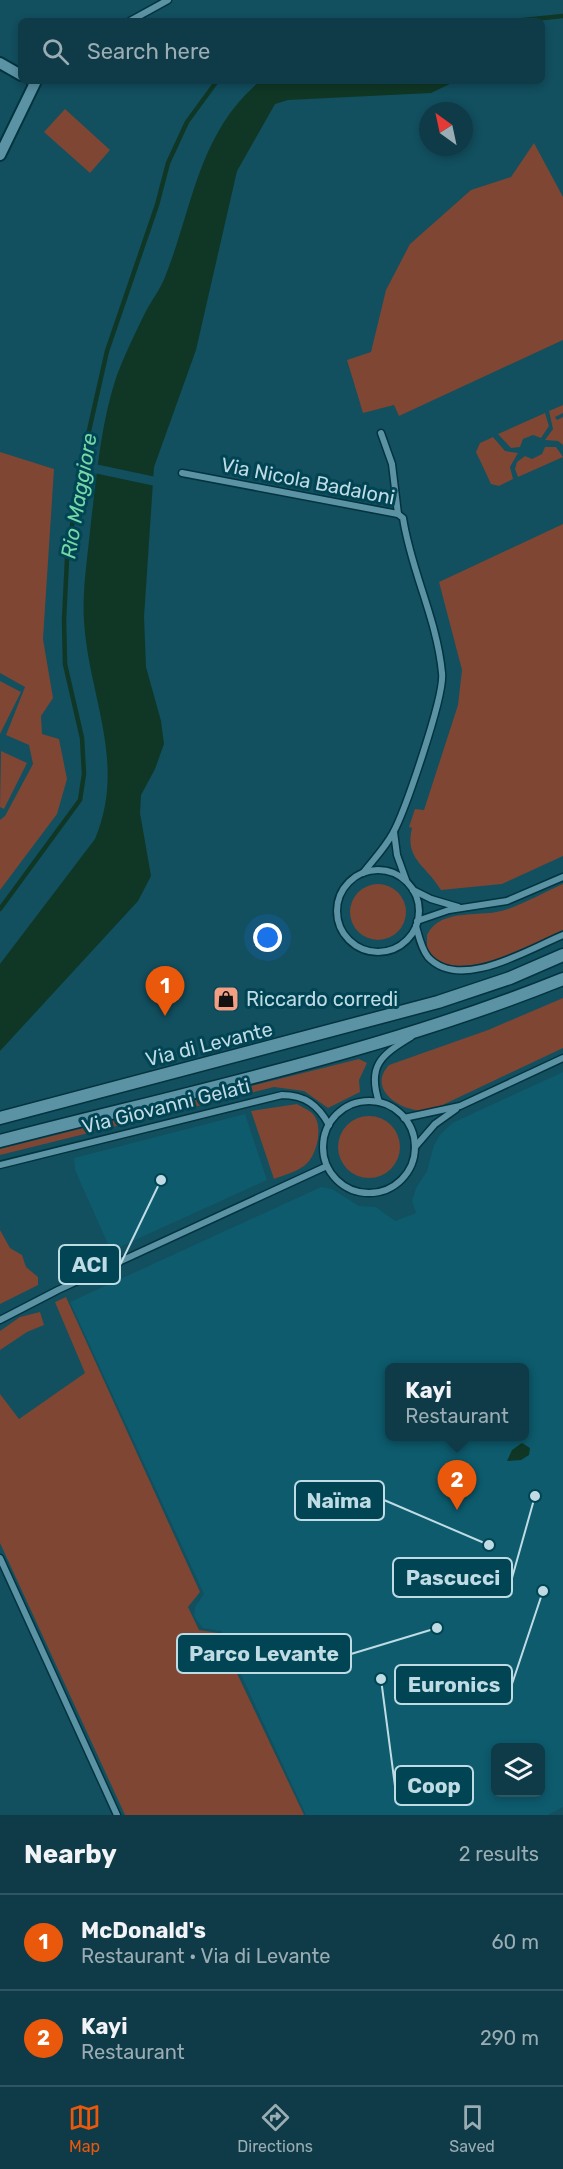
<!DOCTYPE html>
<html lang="en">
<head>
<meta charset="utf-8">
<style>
  :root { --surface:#0e3b47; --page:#17424e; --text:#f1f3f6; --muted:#9badb4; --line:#2e5560; --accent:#ea580c }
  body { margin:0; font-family:Rubik,sans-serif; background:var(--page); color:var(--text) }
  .controls { position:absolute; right:18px; bottom:18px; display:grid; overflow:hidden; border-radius:9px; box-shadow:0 3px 9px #0003 }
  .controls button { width:54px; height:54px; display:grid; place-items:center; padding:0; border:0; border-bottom:2px solid var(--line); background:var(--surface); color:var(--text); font:30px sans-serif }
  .compass { position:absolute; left:419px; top:102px; width:54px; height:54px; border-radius:50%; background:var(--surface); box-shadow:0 3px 9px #0003; rotate:327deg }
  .you { position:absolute; left:268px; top:938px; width:21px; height:21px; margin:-15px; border:4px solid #fff; border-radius:50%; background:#1a73e8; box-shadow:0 0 0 9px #1a73e833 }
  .badge { display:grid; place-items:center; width:39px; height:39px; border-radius:50%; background:var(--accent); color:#fff; font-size:20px; font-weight:700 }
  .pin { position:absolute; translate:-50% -50px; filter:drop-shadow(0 2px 3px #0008) }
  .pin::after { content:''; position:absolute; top:32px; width:21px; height:18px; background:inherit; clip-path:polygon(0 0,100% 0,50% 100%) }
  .popup { position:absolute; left:385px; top:1363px; width:144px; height:78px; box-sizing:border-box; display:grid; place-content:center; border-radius:9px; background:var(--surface); filter:drop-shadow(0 2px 4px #0005); font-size:20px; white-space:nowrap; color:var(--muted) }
  .popup b { font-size:22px; color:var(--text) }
  .popup::after { content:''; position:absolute; left:50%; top:100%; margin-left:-12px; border:12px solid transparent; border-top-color:var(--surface) }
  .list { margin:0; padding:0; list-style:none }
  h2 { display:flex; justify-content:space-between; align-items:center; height:78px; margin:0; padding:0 24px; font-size:26px }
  h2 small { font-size:20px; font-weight:400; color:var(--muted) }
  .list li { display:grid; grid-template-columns:39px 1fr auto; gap:18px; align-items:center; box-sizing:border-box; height:96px; padding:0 24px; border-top:2px solid var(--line) }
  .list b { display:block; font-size:22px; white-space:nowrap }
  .list p { margin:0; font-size:20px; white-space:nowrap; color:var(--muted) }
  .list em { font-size:20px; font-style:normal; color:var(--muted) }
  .icon { flex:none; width:33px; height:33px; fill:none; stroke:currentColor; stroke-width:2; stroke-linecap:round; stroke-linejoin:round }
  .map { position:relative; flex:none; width:563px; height:1815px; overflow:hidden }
  .search { position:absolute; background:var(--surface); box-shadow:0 3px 9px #0003; left:18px; right:18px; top:18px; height:66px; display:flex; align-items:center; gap:15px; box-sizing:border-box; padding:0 21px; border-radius:9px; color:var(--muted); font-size:22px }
  .sheet { height:270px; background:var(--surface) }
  nav { display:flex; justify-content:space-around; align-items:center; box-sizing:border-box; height:84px; border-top:2px solid var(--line); background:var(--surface); font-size:16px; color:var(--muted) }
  nav a { display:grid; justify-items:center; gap:3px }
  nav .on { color:var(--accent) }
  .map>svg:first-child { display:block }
  .built { fill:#0d5b6d; fill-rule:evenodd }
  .green { fill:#7e4633 }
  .water { fill:#103725 }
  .pier { fill:#124f5f }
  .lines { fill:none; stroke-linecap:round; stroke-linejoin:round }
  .stream { stroke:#103725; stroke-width:4.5 }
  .minor-casing { stroke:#03333f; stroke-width:9 }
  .tertiary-casing { stroke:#03333f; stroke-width:14 }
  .secondary-casing { stroke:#03333f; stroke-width:15 }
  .minor { stroke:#5b93a5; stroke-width:6 }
  .tertiary { stroke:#5b93a5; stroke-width:10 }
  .secondary { stroke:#5b93a5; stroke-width:12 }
  .labels { text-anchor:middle; stroke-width:6; stroke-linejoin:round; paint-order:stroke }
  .street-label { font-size:20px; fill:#bfdbe4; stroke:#014454 }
  .poi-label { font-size:20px; fill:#bfdbe4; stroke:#014454; text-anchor:start }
  .water-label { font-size:21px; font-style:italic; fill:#73d9a5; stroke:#014454 }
  .leader { fill:none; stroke:#bfdbe4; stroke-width:2 }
  .callout-dot { fill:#bfdbe4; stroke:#014454; stroke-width:2 }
  .callout { fill:#014454; stroke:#bfdbe4; stroke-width:2 }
  .callout-label { font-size:21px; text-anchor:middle; font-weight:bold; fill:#bfdbe4 }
</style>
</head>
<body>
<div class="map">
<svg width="563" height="1815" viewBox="0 0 563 1815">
  <rect width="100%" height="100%" fill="#124f5f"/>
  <g class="built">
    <path d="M563,1072V1807L548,1815H306L221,1631L203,1628L194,1616L195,1607L204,1594L70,1302L321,1187L332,1189L359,1206L376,1207L395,1221L416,1213L412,1201L416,1188L427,1171L434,1145L440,1135L452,1123ZM390,1368H524V1436H390ZM496,1748H540V1792H496Z"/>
    <polygon points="245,1114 267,1180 111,1251 75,1170 74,1158"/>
  </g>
  <g class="green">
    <polygon points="65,109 110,150 90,173 44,132"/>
    <polygon points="534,143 563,197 563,340 399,416 394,405 363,413 347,360 371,352 386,290 410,244 471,190 511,177"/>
    <polygon points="563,405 563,413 555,417 557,420 563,417 563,445 558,441 545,440 553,429 549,411"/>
    <polygon points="545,413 549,426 541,438 533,435 523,439 520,447 511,448 498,434"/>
    <polygon points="493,437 505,451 518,453 510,467 513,479 499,486 491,484 476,452 480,443"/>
    <polygon points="545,447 556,447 563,457 518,477 515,469 517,462 525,456 532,459 542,454"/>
    <polygon points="0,452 54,469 43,639 53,698 41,716 42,734 59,739 67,779 57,814 0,890 0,820 5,816 33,764 29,745 6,735 25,687 0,673"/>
    <path d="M563,524V856L502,884L441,890C427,866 404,859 412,828L409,827L415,809L424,810L458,705L462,670L439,582Z"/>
    <polygon points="0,681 21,692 0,734"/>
    <polygon points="1,751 27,763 4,809 0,807"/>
    <path d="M563,884V930C533,943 451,991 427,949V935C441,906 482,919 508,909C527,902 545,892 563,884Z"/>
    <circle cx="378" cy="912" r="28"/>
    <path d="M563,998V1048L432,1110C408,1116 364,1092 389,1065L488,1030Z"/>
    <polygon points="359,1059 367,1063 359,1080 360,1092 328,1108 304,1091 274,1087 0,1155 0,1149"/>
    <path d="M297,1104C302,1107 309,1110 313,1114C324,1126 317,1157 304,1166C296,1172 284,1175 274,1179L251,1111Z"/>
    <circle cx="369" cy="1147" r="31"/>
    <polygon points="0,1230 10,1248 22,1255 26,1267 38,1277 38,1285 0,1304"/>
    <polygon points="66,1297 200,1592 188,1607 199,1630 218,1633 304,1815 125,1815 0,1543 0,1394 19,1419 85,1373 55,1302"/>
    <polygon points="40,1312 44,1325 27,1332 0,1350 0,1331 20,1317"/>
  </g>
  <g class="water">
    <path d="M260,81H456L431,93L288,100L275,104L237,171L196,350L154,467L144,617L146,667L161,721L164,744L155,769L141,795L140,813L151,876L138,901L0,1051V964L95,839C127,762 89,698 84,621C82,588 88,555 91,522C97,473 101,422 117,375C125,354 135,333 145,313C151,301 160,290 165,277C193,207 198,133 260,81Z"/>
    <polygon points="522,1443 530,1448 529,1455 521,1460 507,1461 512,1450"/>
  </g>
  <polygon class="pier" points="95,464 156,477 155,486 94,473"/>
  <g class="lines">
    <g class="stream">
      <polyline points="514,21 563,16"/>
      <polyline points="0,909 80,800 84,774 82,738 65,664 64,620 67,559 81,466 107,351 157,205 168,163 187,122 217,81"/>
    </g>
    <g class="minor-casing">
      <g id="minor">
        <polyline points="130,21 168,0"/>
        <polyline points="381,433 392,464 398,514"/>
        <path d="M182,473L398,514L403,518C411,571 437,619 442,673C445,695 405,811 393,833C385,848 373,860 363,873"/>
        <polyline points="394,832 397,855 406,880"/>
        <circle cx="378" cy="911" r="41"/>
        <polyline points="413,890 431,899 458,907"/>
        <polyline points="417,921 449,910 507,901 563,877"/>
        <path d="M416,926C419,937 421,948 428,957C460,992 529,949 563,935"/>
        <circle cx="369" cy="1147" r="46"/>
        <path d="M379,1102C367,1066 381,1055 411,1037"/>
        <polyline points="404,1118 460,1106 563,1058"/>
        <polyline points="415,1147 435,1124 456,1109"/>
        <path d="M0,1165L282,1095C305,1095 318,1105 329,1125"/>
        <polyline points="0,1320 58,1290 327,1166"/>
        <polyline points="0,1558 117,1815"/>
      </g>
    </g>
    <g class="tertiary-casing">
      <g id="tertiary">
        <polyline points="0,63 21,75"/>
        <polyline points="0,155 35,83 32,81"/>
      </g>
    </g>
    <g class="secondary-casing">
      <g id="secondary">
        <polyline points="0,1118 438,1002 510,978 563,955"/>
        <path d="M0,1141C189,1092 382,1052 563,979"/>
      </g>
    </g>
    <use href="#minor" class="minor"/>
    <use href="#tertiary" class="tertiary"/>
    <use href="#secondary" class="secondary"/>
  </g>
  <defs>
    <g id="shop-square" transform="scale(1.35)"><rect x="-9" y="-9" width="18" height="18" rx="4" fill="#f39f83" stroke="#014454"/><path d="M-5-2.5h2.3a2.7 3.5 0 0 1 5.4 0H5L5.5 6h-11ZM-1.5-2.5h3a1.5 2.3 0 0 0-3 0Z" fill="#111"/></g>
  </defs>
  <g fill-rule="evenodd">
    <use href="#shop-square" x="226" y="999"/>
  </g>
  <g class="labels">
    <g class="street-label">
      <text transform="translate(308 481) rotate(11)" y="7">Via Nicola Badaloni</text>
      <text transform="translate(209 1044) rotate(-14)" y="7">Via di Levante</text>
      <text transform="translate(166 1106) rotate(-14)" y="7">Via Giovanni Gelati</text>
    </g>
    <g class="poi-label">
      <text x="246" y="1006">Riccardo corredi</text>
    </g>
    <g class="water-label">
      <text transform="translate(79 496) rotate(-80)" y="7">Rio Maggiore</text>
    </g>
  </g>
  <path class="leader" d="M161 1180L120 1265M489 1545L384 1500M535 1496L512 1578M437 1628L351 1654M543 1591L512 1684M381 1679L395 1786"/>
  <g class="callout-dot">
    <circle cx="161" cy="1180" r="6"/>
    <circle cx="489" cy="1545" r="6"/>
    <circle cx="535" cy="1496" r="6"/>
    <circle cx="437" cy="1628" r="6"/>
    <circle cx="543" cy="1591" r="6"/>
    <circle cx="381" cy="1679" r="6"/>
  </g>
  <g class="callout">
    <rect x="59" y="1245" width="61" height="39" rx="6"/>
    <rect x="295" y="1481" width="89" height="39" rx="6"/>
    <rect x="393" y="1558" width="119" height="39" rx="6"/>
    <rect x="177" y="1634" width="174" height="39" rx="6"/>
    <rect x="395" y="1665" width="117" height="39" rx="6"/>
    <rect x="395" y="1766" width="78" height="39" rx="6"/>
  </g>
  <g class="callout-label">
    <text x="90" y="1272">ACI</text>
    <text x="339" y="1508">Naïma</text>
    <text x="453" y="1585">Pascucci</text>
    <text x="264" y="1661">Parco Levante</text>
    <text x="454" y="1692">Euronics</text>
    <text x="434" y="1793">Coop</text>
  </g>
</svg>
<div class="controls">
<button><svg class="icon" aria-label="layers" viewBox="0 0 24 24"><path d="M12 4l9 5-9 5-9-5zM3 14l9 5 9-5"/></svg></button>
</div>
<svg class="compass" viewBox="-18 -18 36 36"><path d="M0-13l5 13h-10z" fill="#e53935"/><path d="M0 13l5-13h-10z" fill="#9badb4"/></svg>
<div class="you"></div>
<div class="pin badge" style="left:165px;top:1016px">1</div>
<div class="pin badge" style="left:457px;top:1510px">2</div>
<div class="popup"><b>Kayi</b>Restaurant</div>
<div class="search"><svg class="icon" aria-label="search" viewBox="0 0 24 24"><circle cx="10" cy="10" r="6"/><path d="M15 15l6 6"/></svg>Search here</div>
</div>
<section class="sheet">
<h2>Nearby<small>2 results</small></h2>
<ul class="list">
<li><span class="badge">1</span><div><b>McDonald's</b><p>Restaurant · Via di Levante</p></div><em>60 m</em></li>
<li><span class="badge">2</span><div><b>Kayi</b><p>Restaurant</p></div><em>290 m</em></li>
</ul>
</section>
<nav>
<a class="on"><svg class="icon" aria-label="map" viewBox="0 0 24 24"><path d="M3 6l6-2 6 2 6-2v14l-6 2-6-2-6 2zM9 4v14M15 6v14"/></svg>Map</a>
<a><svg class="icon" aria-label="directions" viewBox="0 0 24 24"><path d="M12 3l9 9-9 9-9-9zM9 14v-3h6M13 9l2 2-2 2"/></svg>Directions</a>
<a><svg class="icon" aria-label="saved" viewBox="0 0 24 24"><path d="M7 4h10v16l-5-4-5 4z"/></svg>Saved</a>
</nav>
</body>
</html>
